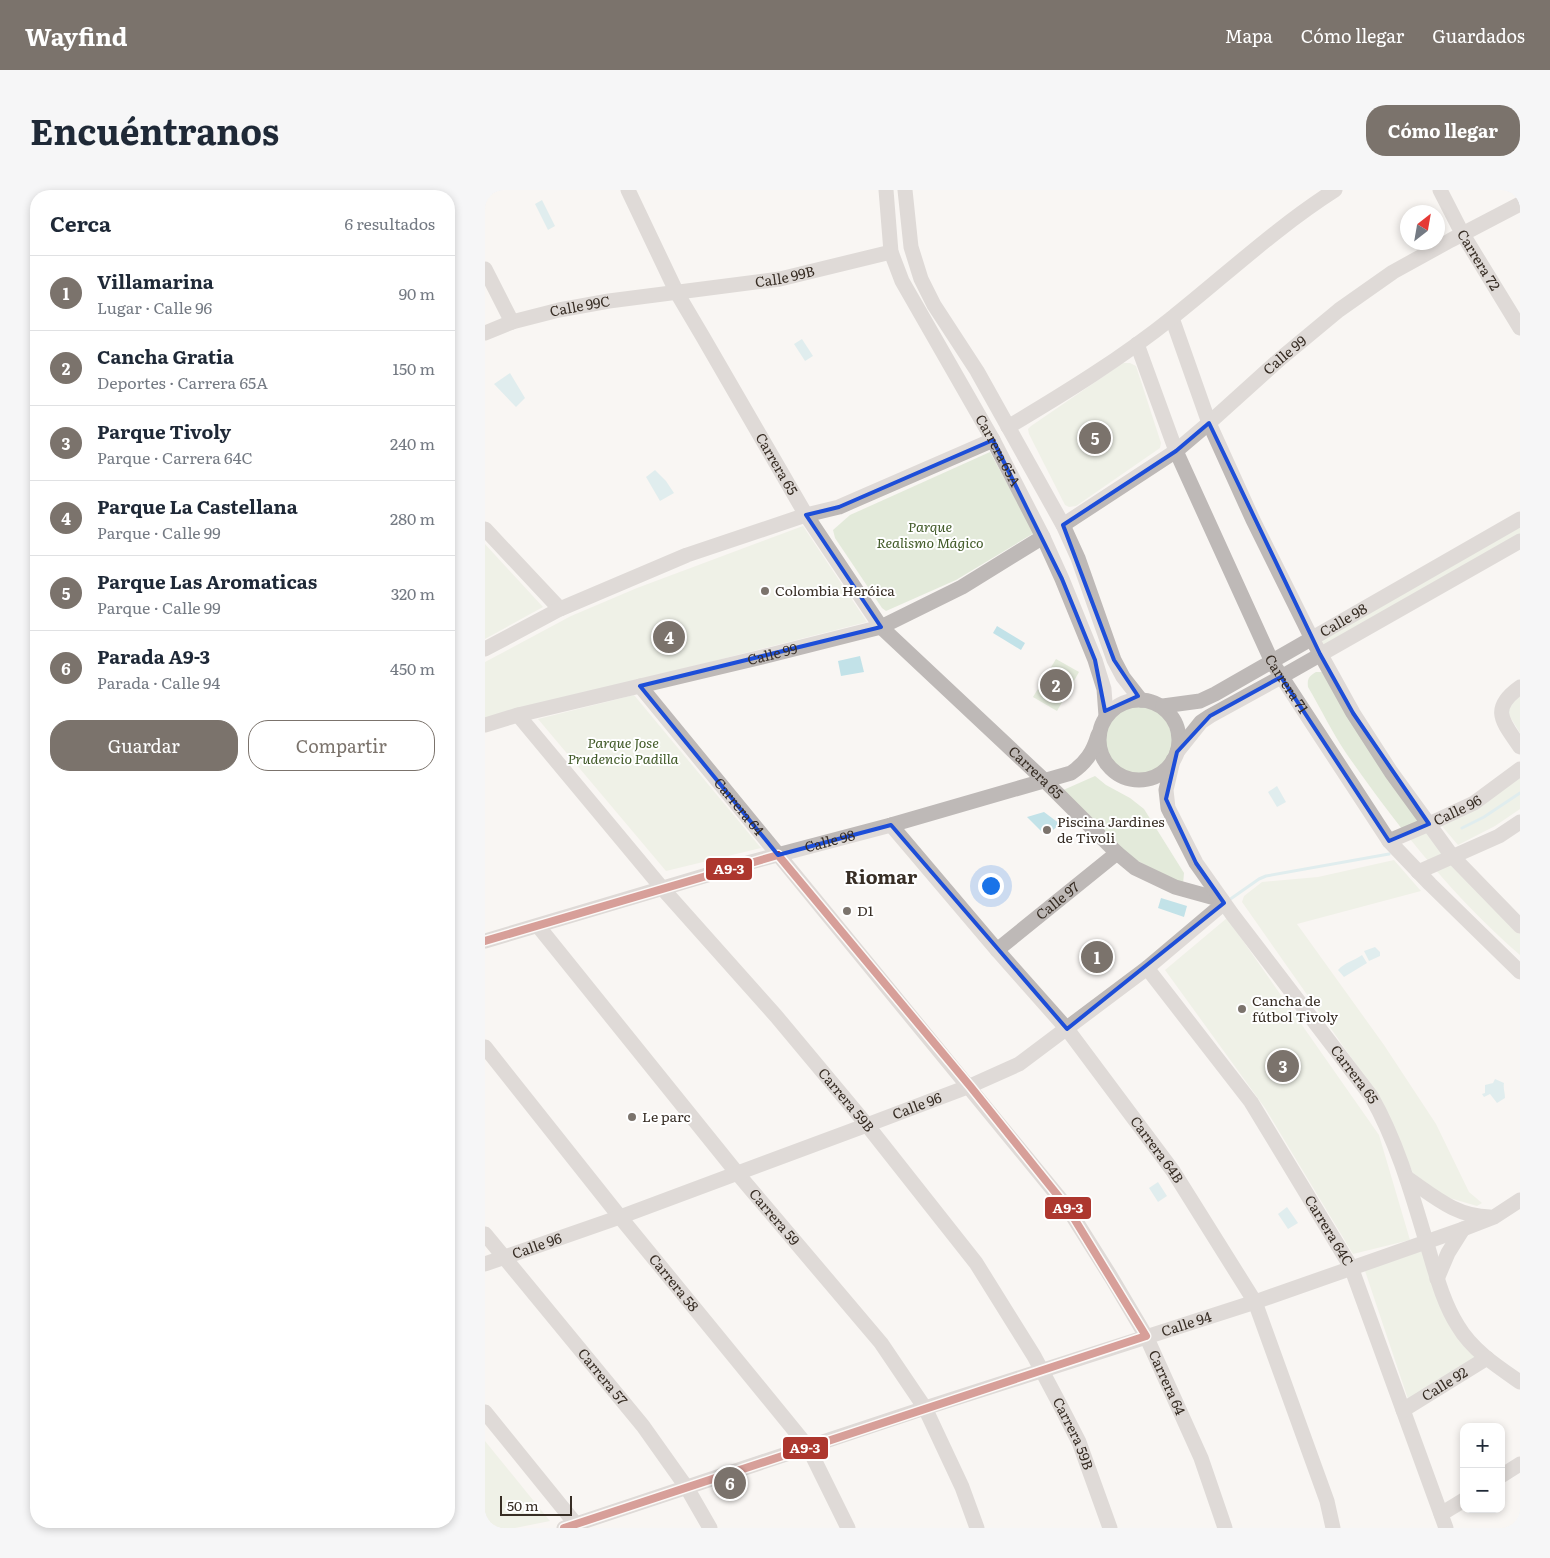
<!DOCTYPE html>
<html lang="es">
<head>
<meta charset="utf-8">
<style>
  :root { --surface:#fff; --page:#f6f6f7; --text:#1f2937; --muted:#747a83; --line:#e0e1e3; --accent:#7b736c }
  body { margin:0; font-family:Literata,serif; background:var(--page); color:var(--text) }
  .controls { position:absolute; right:15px; bottom:15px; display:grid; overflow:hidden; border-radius:10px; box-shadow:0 2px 8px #0003 }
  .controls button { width:45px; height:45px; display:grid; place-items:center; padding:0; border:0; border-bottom:1px solid var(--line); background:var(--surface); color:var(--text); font:25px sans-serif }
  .compass { position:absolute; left:915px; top:15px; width:45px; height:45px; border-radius:50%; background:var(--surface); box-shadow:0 2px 8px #0003; rotate:31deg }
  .scale { position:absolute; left:15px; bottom:12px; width:72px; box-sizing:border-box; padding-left:5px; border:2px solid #372d24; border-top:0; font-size:14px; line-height:18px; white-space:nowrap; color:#372d24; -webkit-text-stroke:4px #fff; paint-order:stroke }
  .you { position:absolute; left:505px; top:695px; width:18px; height:18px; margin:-12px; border:4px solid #fff; border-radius:50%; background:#1a73e8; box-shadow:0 0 0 8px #1a73e833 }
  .badge { display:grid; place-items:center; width:32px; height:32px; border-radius:50%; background:var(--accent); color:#fff; font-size:16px; font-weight:700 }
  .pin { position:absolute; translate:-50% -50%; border:2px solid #fff; box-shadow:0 1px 5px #0006 }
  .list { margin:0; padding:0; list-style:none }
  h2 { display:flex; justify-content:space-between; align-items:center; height:65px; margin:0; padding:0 20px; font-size:21px }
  h2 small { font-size:16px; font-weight:400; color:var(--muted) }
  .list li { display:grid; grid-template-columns:32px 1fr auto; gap:15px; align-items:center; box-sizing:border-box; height:75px; padding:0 20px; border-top:1px solid var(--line) }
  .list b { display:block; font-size:19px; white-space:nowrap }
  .list p { margin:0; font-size:16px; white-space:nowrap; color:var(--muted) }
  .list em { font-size:16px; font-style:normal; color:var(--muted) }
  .actions { display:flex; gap:10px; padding:15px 20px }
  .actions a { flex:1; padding:11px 0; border:1px solid var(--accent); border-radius:20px; text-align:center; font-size:18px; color:var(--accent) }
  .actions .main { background:var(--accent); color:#fff }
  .map { position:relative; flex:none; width:1035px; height:1338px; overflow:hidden; border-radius:20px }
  header { display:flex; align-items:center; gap:30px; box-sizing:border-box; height:70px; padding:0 25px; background:var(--accent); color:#fff }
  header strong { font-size:24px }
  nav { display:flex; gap:28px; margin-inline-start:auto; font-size:18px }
  .intro { display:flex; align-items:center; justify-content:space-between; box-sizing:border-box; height:120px; padding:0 30px }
  h1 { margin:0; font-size:35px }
  .button { padding:12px 22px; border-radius:20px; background:var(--accent); color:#fff; font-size:18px; font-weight:700 }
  main { display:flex; gap:30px; padding:0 30px }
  aside { flex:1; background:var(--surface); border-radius:20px; box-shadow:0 2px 8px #0003 }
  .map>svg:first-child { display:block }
  .green { fill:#e3eada }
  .water { fill:#c2e2e8 }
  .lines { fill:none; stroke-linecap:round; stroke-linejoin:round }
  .stream { stroke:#c2e2e8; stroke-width:3 }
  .minor { stroke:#beb9b7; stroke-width:15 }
  .bus-1-casing { stroke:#fff; stroke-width:11 }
  .bus-1 { stroke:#ad372e; stroke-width:8 }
  .marked { fill:none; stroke:#1d4ed8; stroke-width:4; stroke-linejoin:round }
  .poi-dot { fill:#7b736c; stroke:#fff; stroke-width:2 }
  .labels { text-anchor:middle; stroke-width:4; stroke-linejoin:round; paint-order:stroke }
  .street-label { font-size:14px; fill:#372d24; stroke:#fff }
  .park-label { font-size:14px; font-style:italic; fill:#415a28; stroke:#fff }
  .poi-label { font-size:14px; fill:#372d24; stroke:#fff; text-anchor:start }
  .district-label { font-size:19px; font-weight:bold; fill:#372d24; stroke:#fff }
  .line-badge { stroke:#fff; stroke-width:2 }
  .badge-label { font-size:14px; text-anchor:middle; font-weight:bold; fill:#fff }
</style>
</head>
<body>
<header>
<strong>Wayfind</strong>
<nav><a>Mapa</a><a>Cómo llegar</a><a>Guardados</a></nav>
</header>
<div class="intro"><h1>Encuéntranos</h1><a class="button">Cómo llegar</a></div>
<main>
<aside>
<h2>Cerca<small>6 resultados</small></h2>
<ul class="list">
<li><span class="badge">1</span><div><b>Villamarina</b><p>Lugar · Calle 96</p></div><em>90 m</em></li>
<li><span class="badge">2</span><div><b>Cancha Gratia</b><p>Deportes · Carrera 65A</p></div><em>150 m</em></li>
<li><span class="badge">3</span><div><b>Parque Tivoly</b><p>Parque · Carrera 64C</p></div><em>240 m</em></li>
<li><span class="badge">4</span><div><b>Parque La Castellana</b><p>Parque · Calle 99</p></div><em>280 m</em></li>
<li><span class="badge">5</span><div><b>Parque Las Aromaticas</b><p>Parque · Calle 99</p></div><em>320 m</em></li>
<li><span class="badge">6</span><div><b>Parada A9-3</b><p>Parada · Calle 94</p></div><em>450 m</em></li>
</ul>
<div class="actions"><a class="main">Guardar</a><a>Compartir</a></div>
</aside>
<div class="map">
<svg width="1035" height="1338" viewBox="0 0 1035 1338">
  <rect width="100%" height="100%" fill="#f9f6f3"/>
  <g class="green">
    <polygon points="638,173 645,173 651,176 676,253 675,258 591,316 584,317 580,315 544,244 543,239 546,236"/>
    <polygon points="505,262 549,343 471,390 401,421 397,418 350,348 348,340 365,325"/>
    <polygon points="318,336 382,432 0,529 0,472 86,426 152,398"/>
    <polygon points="1035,336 1035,345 836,458 832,451"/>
    <polygon points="0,354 58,417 0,449"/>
    <polygon points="571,469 594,482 572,521 548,507"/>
    <path d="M831,482H838L877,548L1035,740V765C968,707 912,636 861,563C847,542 836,519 823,497C822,489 824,486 831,482Z"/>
    <polygon points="149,505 276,658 181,681 53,529"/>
    <polygon points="1035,506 1035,543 1022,522 1022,518"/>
    <circle cx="653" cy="550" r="34"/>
    <polygon points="610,586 621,595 645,608 659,619 699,683 698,694 647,668 576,601"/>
    <polygon points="1035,588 1035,619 1010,636 973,655 956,635 996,616"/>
    <polygon points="909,670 936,701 812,734 899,855 951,934 984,1002 997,1013 992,1016 961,1007 928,983 896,910 757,712 759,706 777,692 833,687"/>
    <polygon points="742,728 894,945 925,1050 868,1064 780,918 680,780"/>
    <polygon points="937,1061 993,1168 923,1209 879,1078"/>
    <polygon points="0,1251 65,1331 30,1338 0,1338"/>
  </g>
  <g class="water">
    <polygon points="57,10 70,36 63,40 50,14"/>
    <polygon points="317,149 328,166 320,171 309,154"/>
    <polygon points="25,183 40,208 31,217 9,194"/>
    <polygon points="170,280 181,291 189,303 175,311 161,287"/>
    <polygon points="512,436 540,453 536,460 508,443"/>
    <polygon points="375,466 379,482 356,486 353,471"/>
    <polygon points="792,596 801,612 792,617 783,602"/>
    <polygon points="559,622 575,634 561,646 542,627"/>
    <polygon points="676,708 702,716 699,727 673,718"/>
    <polygon points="890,757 895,762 895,766 884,771 879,761"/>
    <path d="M877,765L882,773L859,787L853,780C860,772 869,771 877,765Z"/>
    <path d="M1010,889L1019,893C1018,898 1020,902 1020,908L1012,913L1005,904L999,907L997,904L1000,903V895L1008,893Z"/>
    <polygon points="673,992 682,1006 673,1012 664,998"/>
    <polygon points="802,1017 813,1033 803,1039 793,1024"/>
  </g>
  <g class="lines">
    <g class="stream">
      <polyline points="977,638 999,627 1035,603"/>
      <polyline points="744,710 774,689 781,686 904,664"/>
    </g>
    <g class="minor">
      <path id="s1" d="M143,0L192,103L218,147L321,325L396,437L560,591L632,663L650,678L690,697L737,710"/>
      <path id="s2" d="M401,0L406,62L417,91L508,250L558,347L577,389L610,470L619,499L621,526"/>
      <polyline points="420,0 426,57 436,89 449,115 492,181 578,335 593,368 629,470 638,487 656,510"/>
      <path id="s3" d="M955,0L977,43L1035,138"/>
      <polyline points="0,79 27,132"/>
      <polyline points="687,128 724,233 768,330 827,449 868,523 906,582 967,666 1035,736"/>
      <path id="s4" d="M0,143L27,132L74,120L124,111L295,89L406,62"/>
      <path id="s5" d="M652,154L691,261L787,472L904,651L945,694L1035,782"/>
      <path d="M523,237C580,203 637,168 688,127C742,84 792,37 850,0"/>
      <path id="s6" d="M578,335L691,261L724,233L795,169L854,120L908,82L966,50L1035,14"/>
      <polyline points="0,339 75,419"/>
      <polyline points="0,459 75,419 202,365 321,325 354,317 508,250"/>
      <path id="s7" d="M155,496L582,1017L626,1087L661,1146L716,1268L740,1338"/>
      <path d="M1035,497C1004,519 1018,532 1035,557"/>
      <circle cx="654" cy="550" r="40"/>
      <path id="s8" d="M678,516L715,511L730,504L1035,329"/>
      <path id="s9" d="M33,525L177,698L291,826L382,935L491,1073L549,1166L573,1211L594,1252L625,1338"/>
      <path id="s10" d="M0,535L33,525L273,468L396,437L477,397L558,347"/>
      <polyline points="692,562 716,532 725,526 796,487 1035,351"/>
      <path id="s11" d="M688,570L681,600L683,618L711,673L747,724L886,906C912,952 926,1001 941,1051C950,1080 957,1111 973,1136C987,1160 1013,1177 1035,1192"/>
      <path id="s12" d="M406,635L512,760L582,839L688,981L770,1112L842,1311L848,1338"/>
      <path id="s13" d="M904,651L944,634L989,613L1035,579"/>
      <polyline points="933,682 1014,646 1035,632"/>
      <path id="s14" d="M53,736L252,983L396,1153L440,1218L477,1297L492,1338"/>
      <path id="s15" d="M0,751L266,672L406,635L586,583C601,573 608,562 613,545"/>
      <path id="s16" d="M512,760L632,663"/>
      <path id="s17" d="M662,778L766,912L866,1077L961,1338"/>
      <path id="s18" d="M0,857L135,1027L323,1257L363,1338"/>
      <path d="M922,988C950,1007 970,1026 1005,1027"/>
      <path id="s19" d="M0,1044L158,1236L202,1298L225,1338"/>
      <path id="s20" d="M0,1074L135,1027L382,935L485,896L534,874L662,778L739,713"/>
      <polyline points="952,1089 963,1063 978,1039"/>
      <path id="s21" d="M918,1220L1002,1168"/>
      <polyline points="0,1222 94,1338"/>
      <polyline points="1016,1286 1035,1274"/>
      <polyline points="956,1324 979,1310"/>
      <path id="s22" d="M79,1338L440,1218L770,1112L978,1039L1009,1027L1035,1010"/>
    </g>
    <g class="bus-1-casing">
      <polyline id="bus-1" points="0,751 293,665 485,896 582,1017 661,1146 79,1338"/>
    </g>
    <use href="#bus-1" class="bus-1"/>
  </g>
  <path d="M0 0H1035V1338H0ZM724,233L835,464L868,523L944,634L904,651L796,487L725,526L692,562L681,609L711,673L739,713L582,839L406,635L293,665L155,496L396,437L321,325L354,317L508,250L577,389L610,470L620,521L653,506L629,470L578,335L691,261Z" fill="#f9f6f3" fill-opacity=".55" fill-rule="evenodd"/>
  <path class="marked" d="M724,233L835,464L868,523L944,634L904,651L796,487L725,526L692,562L681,609L711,673L739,713L582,839L406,635L293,665L155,496L396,437L321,325L354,317L508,250L577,389L610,470L620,521L653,506L629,470L578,335L691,261Z"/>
  <g class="poi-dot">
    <circle cx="280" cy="401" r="5"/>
    <circle cx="562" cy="640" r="5"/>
    <circle cx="362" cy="721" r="5"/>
    <circle cx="757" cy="819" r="5"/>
    <circle cx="147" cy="927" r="5"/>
  </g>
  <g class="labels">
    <g class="street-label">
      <text dy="5" stroke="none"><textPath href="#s3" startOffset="80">Carrera 72</textPath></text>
      <text dy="5" stroke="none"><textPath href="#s4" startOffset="306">Calle 99B</textPath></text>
      <text dy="5" stroke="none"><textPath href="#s4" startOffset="99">Calle 99C</textPath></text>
      <text dy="5" stroke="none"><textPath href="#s6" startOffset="280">Calle 99</textPath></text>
      <text dy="5" stroke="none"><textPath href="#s2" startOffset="288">Carrera 65A</textPath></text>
      <text dy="5" stroke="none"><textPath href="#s1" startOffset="312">Carrera 65</textPath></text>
      <text dy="5" stroke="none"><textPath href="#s8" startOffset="202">Calle 98</textPath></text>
      <text dy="5" stroke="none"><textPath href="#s10" startOffset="296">Calle 99</textPath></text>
      <text dy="5" stroke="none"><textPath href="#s5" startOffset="372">Carrera 71</textPath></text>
      <text dy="5" stroke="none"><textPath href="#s1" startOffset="718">Carrera 65</textPath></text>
      <text dy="5" stroke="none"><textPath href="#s7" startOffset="156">Carrera 64</textPath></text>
      <text dy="5" stroke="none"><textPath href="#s13" startOffset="75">Calle 96</textPath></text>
      <text dy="5" stroke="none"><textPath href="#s15" startOffset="359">Calle 98</textPath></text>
      <text dy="5" stroke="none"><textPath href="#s16" startOffset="78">Calle 97</textPath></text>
      <text dy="5" stroke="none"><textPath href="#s11" startOffset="375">Carrera 65</textPath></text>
      <text dy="5" stroke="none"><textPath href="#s9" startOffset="506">Carrera 59B</textPath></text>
      <text dy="5" stroke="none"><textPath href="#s20" startOffset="460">Calle 96</textPath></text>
      <text dy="5" stroke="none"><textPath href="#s12" startOffset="420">Carrera 64B</textPath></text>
      <text dy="5" stroke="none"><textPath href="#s14" startOffset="375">Carrera 59</textPath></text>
      <text dy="5" stroke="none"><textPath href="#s17" startOffset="320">Carrera 64C</textPath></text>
      <text dy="5" stroke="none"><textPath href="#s20" startOffset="55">Calle 96</textPath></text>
      <text dy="5" stroke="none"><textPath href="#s18" startOffset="302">Carrera 58</textPath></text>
      <text dy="5" stroke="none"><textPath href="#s22" startOffset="655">Calle 94</textPath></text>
      <text dy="5" stroke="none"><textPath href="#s19" startOffset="185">Carrera 57</textPath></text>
      <text dy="5" stroke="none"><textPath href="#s7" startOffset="876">Carrera 64</textPath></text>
      <text dy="5" stroke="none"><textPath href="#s21" startOffset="49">Calle 92</textPath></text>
      <text dy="5" stroke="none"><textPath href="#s9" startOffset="911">Carrera 59B</textPath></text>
    </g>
    <g class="park-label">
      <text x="445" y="342">Parque<tspan x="445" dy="16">Realismo Mágico</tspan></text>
      <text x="138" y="558">Parque Jose<tspan x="138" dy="16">Prudencio Padilla</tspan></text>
    </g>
    <g class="poi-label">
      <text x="290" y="406">Colombia Heróica</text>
      <text x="572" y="637">Piscina Jardines<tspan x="572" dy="16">de Tivoli</tspan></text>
      <text x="372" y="726">D1</text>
      <text x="767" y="816">Cancha de<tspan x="767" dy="16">fútbol Tivoly</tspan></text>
      <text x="157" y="932">Le parc</text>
    </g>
    <g class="district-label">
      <text x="396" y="694">Riomar</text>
    </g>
  </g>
  <g class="line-badge">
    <rect x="220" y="667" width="48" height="24" rx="5" fill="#ad372e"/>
    <rect x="559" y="1006" width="48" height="24" rx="5" fill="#ad372e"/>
    <rect x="297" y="1246" width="47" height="24" rx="5" fill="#ad372e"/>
  </g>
  <g class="badge-label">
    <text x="244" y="684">A9-3</text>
    <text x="583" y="1023">A9-3</text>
    <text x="320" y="1263">A9-3</text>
  </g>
</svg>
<div class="controls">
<button>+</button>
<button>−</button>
</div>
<svg class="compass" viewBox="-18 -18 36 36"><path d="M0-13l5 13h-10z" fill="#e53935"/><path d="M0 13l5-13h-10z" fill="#747a83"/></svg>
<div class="scale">50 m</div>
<div class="you"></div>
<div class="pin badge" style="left:612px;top:767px">1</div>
<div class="pin badge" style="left:571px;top:495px">2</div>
<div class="pin badge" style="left:798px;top:876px">3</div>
<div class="pin badge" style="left:184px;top:447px">4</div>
<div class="pin badge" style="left:610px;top:248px">5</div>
<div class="pin badge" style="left:245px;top:1293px">6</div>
</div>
</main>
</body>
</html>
